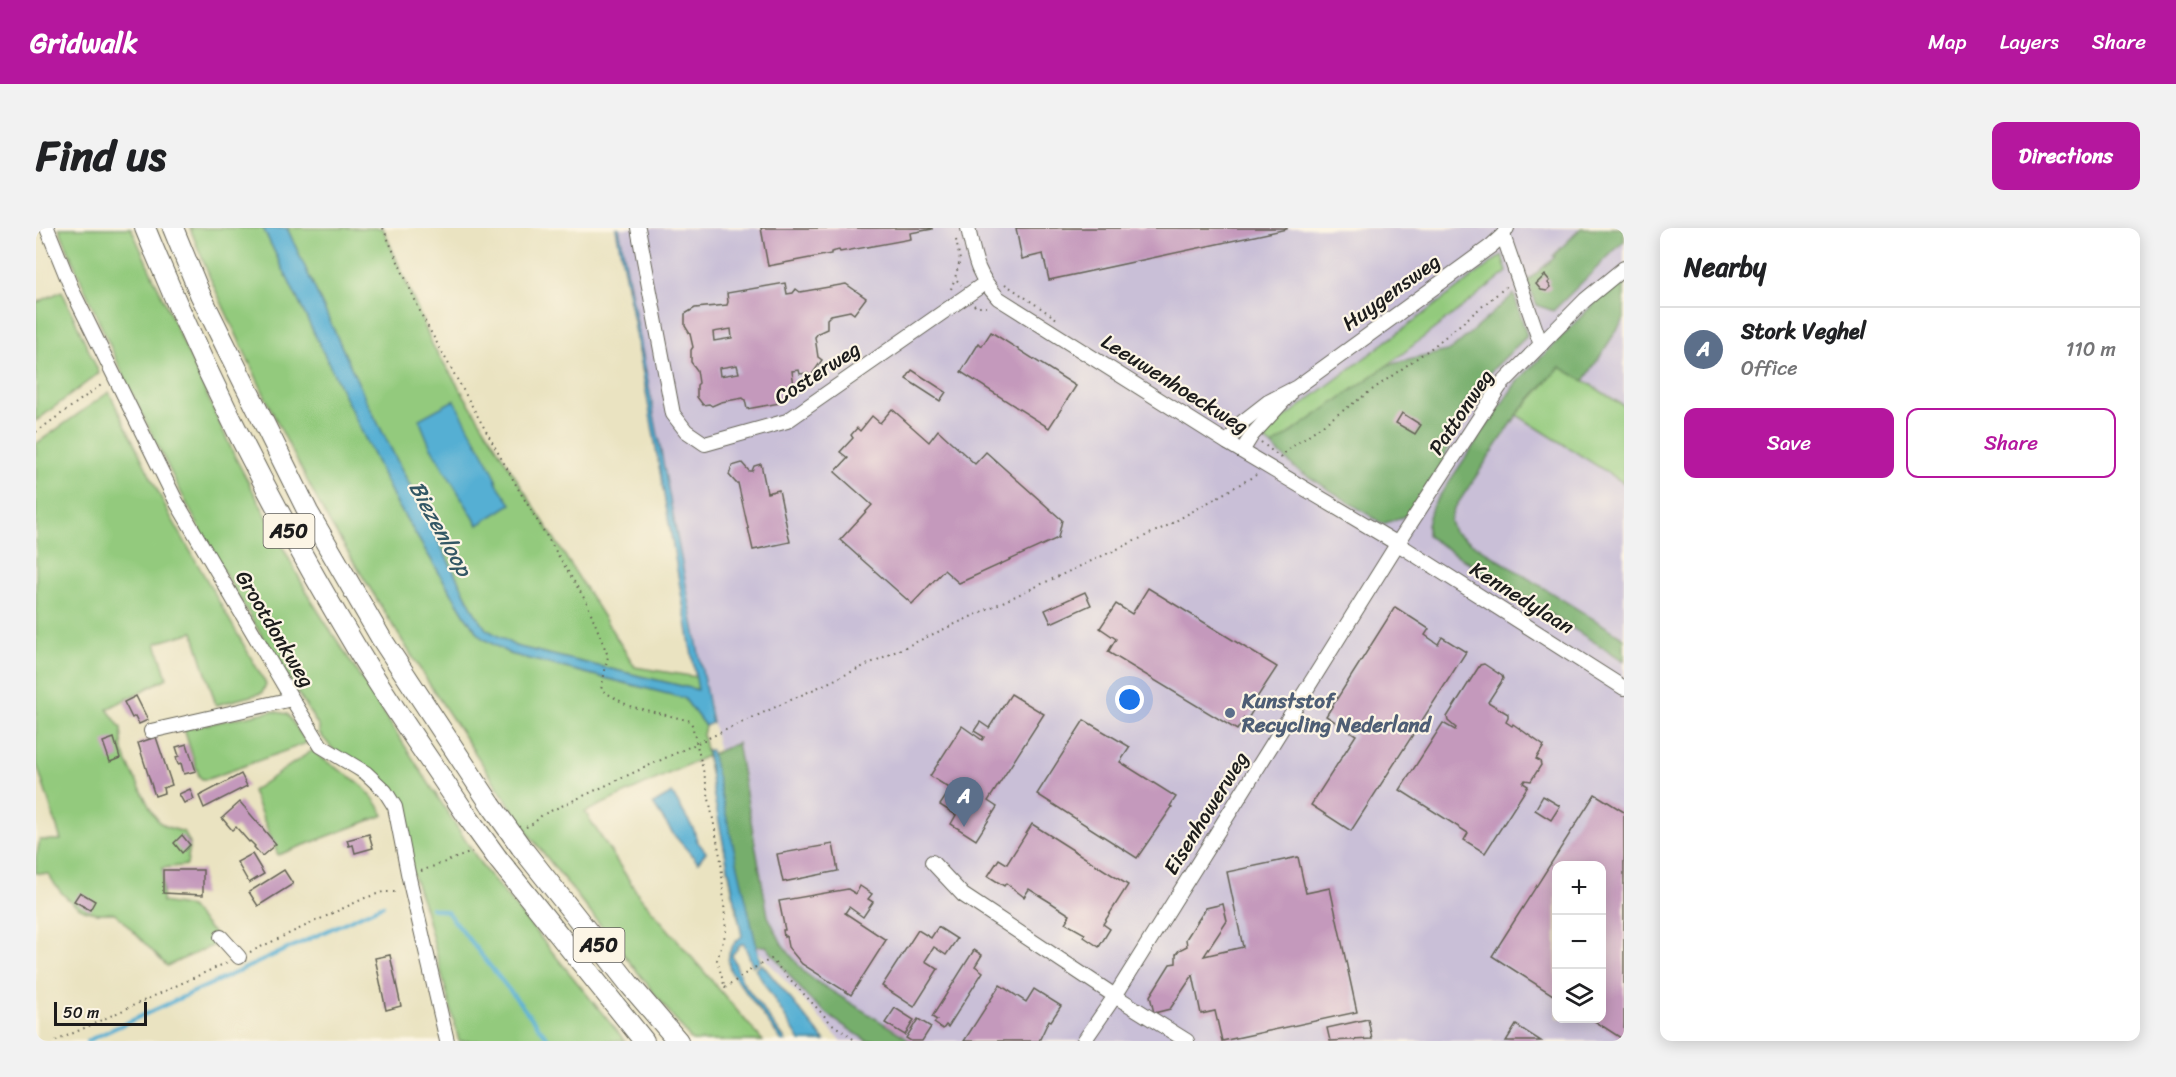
<!DOCTYPE html>
<html lang="en">
<head>
<meta charset="utf-8">
<style>
  :root { --surface:#fff; --page:#f2f2f2; --text:#202124; --muted:#757577; --line:#e0e0e0; --accent:#b5179e }
  body { margin:0; font-family:Sriracha,sans-serif; background:var(--page); color:var(--text) }
  .controls { position:absolute; right:18px; bottom:18px; display:grid; overflow:hidden; border-radius:12px; box-shadow:0 3px 15px #0003 }
  .controls button { width:54px; height:54px; display:grid; place-items:center; padding:0; border:0; border-bottom:2px solid var(--line); background:var(--surface); color:var(--text); font:30px sans-serif }
  .scale { position:absolute; left:18px; bottom:15px; width:93px; box-sizing:border-box; padding-left:6px; border:3px solid #1c1c1c; border-top:0; font-size:16px; line-height:21px; white-space:nowrap; color:#1c1c1c; -webkit-text-stroke:4px #fcf5e5; paint-order:stroke }
  .you { position:absolute; left:1094px; top:472px; width:21px; height:21px; margin:-15px; border:4px solid #fff; border-radius:50%; background:#1a73e8; box-shadow:0 0 0 9px #1a73e833 }
  .badge { display:grid; place-items:center; width:39px; height:39px; border-radius:50%; background:var(--accent); color:#fff; font-size:20px; font-weight:700 }
  .pin { position:absolute; translate:-50% -50px; filter:drop-shadow(0 2px 3px #0008) }
  .pin::after { content:''; position:absolute; top:32px; width:21px; height:18px; background:inherit; clip-path:polygon(0 0,100% 0,50% 100%) }
  .list { margin:0; padding:0; list-style:none }
  h2 { display:flex; justify-content:space-between; align-items:center; height:78px; margin:0; padding:0 24px; font-size:26px }
  h2 small { font-size:20px; font-weight:400; color:var(--muted) }
  .list li { display:grid; grid-template-columns:39px 1fr auto; gap:18px; align-items:center; box-sizing:border-box; height:84px; padding:0 24px; border-top:2px solid var(--line) }
  .list b { display:block; font-size:22px; white-space:nowrap }
  .list p { margin:0; font-size:20px; white-space:nowrap; color:var(--muted) }
  .list em { font-size:20px; font-style:normal; color:var(--muted) }
  .actions { display:flex; gap:12px; padding:18px 24px }
  .actions a { flex:1; padding:14px 0; border:2px solid var(--accent); border-radius:12px; text-align:center; font-size:21px; color:var(--accent) }
  .actions .main { background:var(--accent); color:#fff }
  .icon { flex:none; width:33px; height:33px; fill:none; stroke:currentColor; stroke-width:2; stroke-linecap:round; stroke-linejoin:round }
  .map { position:relative; flex:none; width:1588px; height:813px; overflow:hidden; border-radius:12px }
  header { display:flex; align-items:center; gap:36px; box-sizing:border-box; height:84px; padding:0 30px; background:var(--accent); color:#fff }
  header strong { font-size:28px }
  nav { display:flex; gap:33px; margin-inline-start:auto; font-size:21px }
  .intro { display:flex; align-items:center; justify-content:space-between; box-sizing:border-box; height:144px; padding:0 36px }
  h1 { margin:0; font-size:42px }
  .button { padding:15px 27px; border-radius:12px; background:var(--accent); color:#fff; font-size:21px; font-weight:700 }
  main { display:flex; gap:36px; padding:0 36px }
  aside { flex:1; background:var(--surface); border-radius:12px; box-shadow:0 3px 15px #0003 }
  .map>svg:first-child { display:block }
  .industrial { fill:#c9bfd7; fill-rule:evenodd }
  .green { fill:#93ca7d; stroke:#58734c; stroke-width:1.5; fill-rule:evenodd }
  .forest { fill:#76ae6c; stroke:#496544; stroke-width:1.5 }
  .water { fill:#55afd3; stroke:#386678; stroke-width:1.5 }
  .lines { fill:none; stroke-linecap:round; stroke-linejoin:round }
  .stream { stroke:#55afd3; stroke-width:4 }
  .building { fill:#c499bc; fill-rule:evenodd }
  .minor-casing { stroke:#646256; stroke-width:16 }
  .highway-casing { stroke:#646256; stroke-width:22 }
  .path { stroke:#646256; stroke-width:2; stroke-dasharray:1.5 4.5; stroke-linecap:butt }
  .minor { stroke:#fff; stroke-width:14 }
  .highway { stroke:#fff; stroke-width:20 }
  .highway-bridge-casing { stroke:#646256; stroke-width:22; stroke-linecap:butt }
  .highway-bridge { stroke:#fff; stroke-width:20 }
  .service-dot { fill:#5c6f8a; stroke:#fcf5e5; stroke-width:2 }
  .labels { text-anchor:middle; stroke-width:4.5; stroke-linejoin:round; paint-order:stroke }
  .shield { fill:#fcf5e5; stroke:#5f5d58; stroke-width:1.5 }
  .shield-label { font-size:20px; font-weight:bold; fill:#1c1c1c }
  .street-label { font-size:21px; fill:#1c1c1c; stroke:#fcf5e5 }
  .service-label { font-size:21px; font-weight:bold; fill:#4e5e75; stroke:#fcf5e5; text-anchor:start }
  .water-label { font-size:22px; font-style:italic; fill:#335765; stroke:#fcf5e5 }
</style>
</head>
<body>
<header>
<strong>Gridwalk</strong>
<nav><a>Map</a><a>Layers</a><a>Share</a></nav>
</header>
<div class="intro"><h1>Find us</h1><a class="button">Directions</a></div>
<main>
<div class="map">
<svg width="1588" height="813" viewBox="0 0 1588 813">
  <rect width="100%" height="100%" fill="#fcf5e5"/>
  <filter id="ink" filterUnits="userSpaceOnUse"><feTurbulence type="fractalNoise" baseFrequency=".0167" numOctaves="2"/><feDisplacementMap in="SourceGraphic" scale="12" xChannelSelector="R" yChannelSelector="G"/><feConvolveMatrix kernelMatrix="1 2 1 2 8 2 1 2 1" color-interpolation-filters="sRGB"/></filter>
  <filter id="wash" filterUnits="userSpaceOnUse"><feTurbulence type="fractalNoise" baseFrequency=".008" numOctaves="4" result="noise"/><feDisplacementMap in="SourceGraphic" scale="24" xChannelSelector="R" yChannelSelector="G"/><feGaussianBlur stdDeviation="1.35" result="paint"/><feColorMatrix in="noise" values="0 0 0 0 0 0 0 0 0 0 0 0 0 0 0 0 0 1.4 0 .05"/><feComposite in="paint" operator="in"/></filter>
  <g filter="url(#wash)">
    <rect width="100%" height="100%" fill="#eae3c1"/>
    <path class="industrial" d="M579,0H1588V813H805L722,723ZM1520,638H1566V790H1520Z"/>
    <g class="green">
      <path d="M23,0H95L199,229L275,372L446,638L589,813H423L389,681L375,641L362,579L295,519L283,505V499C238,428 192,355 153,280C106,189 62,95 23,0Z"/>
      <polygon points="154,0 227,0 360,274 430,389 446,410 474,426 648,470 669,498 667,507 671,528 549,584 602,666 727,813 656,813 494,608 392,454 343,375 289,287 242,196 174,50"/>
      <path d="M251,0H347L397,118L599,439L660,449L663,462L479,418L450,401L439,385L330,172ZM458,245L461,256L442,297L421,261Z"/>
      <polygon points="1466,27 1471,44 1352,137 1236,218 1226,210 1235,200"/>
      <polygon points="26,63 63,145 0,193 0,75"/>
      <polygon points="1525,138 1588,178 1588,255 1481,187"/>
      <path d="M73,164L132,284L230,456L226,465L180,477L157,404L120,415L131,450L71,481L85,500L87,523L91,534L116,584L123,594L131,599L148,604L154,616L151,637L127,640L126,674L154,679L185,714L131,738L79,685C72,685 63,686 55,684C38,681 20,661 13,646L0,645V629L4,612H25L0,534V216Z"/>
      <polygon points="236,483 251,486 271,515 172,551 166,551 163,548 148,501"/>
      <path d="M277,522C290,536 306,542 320,553C332,562 341,574 348,587L242,627L216,563Z"/>
    </g>
    <g class="forest">
      <polygon points="1545,0 1588,0 1588,13 1517,83 1501,77 1491,53 1519,29 1517,28"/>
      <polygon points="1582,51 1588,54 1588,91 1548,153 1524,139 1486,180 1418,281 1414,293 1418,304 1588,410 1588,433 1391,308 1391,296 1396,279 1480,155"/>
      <polygon points="1478,66 1491,108 1442,156 1424,182 1407,235 1372,287 1347,296 1259,240 1236,218 1352,137 1415,122"/>
      <polygon points="701,515 732,688 746,716 768,744 781,754 876,813 831,813 799,792 771,769 730,718 723,718 711,723 700,682 671,528"/>
    </g>
    <g class="water">
      <polygon points="227,0 251,0 330,172 439,385 450,401 479,418 662,462 598,94 580,0 583,0 676,495 669,498 648,470 474,426 446,410 430,389 360,274"/>
      <polygon points="418,172 458,245 461,256 475,276 442,297 394,218 383,191"/>
      <path d="M671,522H675L724,733L717,738L708,716H705L696,727L706,753L750,813H746L695,744C689,729 694,717 706,708L677,564Z"/>
      <polygon points="636,565 658,602 661,613 670,624 662,634 638,607 617,576"/>
      <polygon points="726,736 789,813 764,813 719,741"/>
    </g>
    <g class="lines">
      <g class="stream">
        <polyline points="395,680 411,684 514,813"/>
        <polyline points="51,813 347,677"/>
      </g>
    </g>
    <g id="blocks">
      <g class="building">
        <polygon points="725,0 896,0 896,1 874,5 875,11 804,24 803,22 795,24 795,26 732,38"/>
        <polygon points="980,0 1251,0 1251,1 1013,52 1007,26 986,31"/>
        <polygon points="1509,47 1514,53 1512,55 1515,59 1511,63 1505,62 1500,56"/>
        <path d="M749,55L751,66L757,65L760,61L764,64L810,56L830,70L818,86L814,83L795,87L791,91V101L782,105L779,109L782,129L786,132L775,148L771,145L764,146L763,142L756,143L758,158L742,161L744,175L711,181L709,172L707,170L685,174L676,178L673,176L667,177L661,169V157L663,155L661,142L655,134V122L657,119L654,106L649,98V86L659,80L691,77L692,74L691,65ZM695,101L696,110L678,113L677,104ZM701,137L703,145L684,148L683,140Z"/>
        <polygon points="955,104 1040,158 1013,200 925,144 943,115 946,118"/>
        <polygon points="876,142 910,164 904,173 870,151"/>
        <polygon points="856,181 893,214 902,202 939,236 950,224 1026,292 1022,310 923,355 908,342 876,376 804,312 836,277 799,244 812,230 804,224 817,210 815,207 821,200 824,203 836,188 844,195"/>
        <polygon points="1366,185 1385,197 1379,206 1360,195"/>
        <polygon points="706,235 713,243 716,243 718,238 725,236 731,265 743,262 754,314 717,322 702,255 700,255 693,247 696,238"/>
        <polygon points="1112,360 1241,439 1218,474 1221,476 1211,492 1208,490 1201,502 1072,424 1080,411 1064,400 1080,376 1096,386"/>
        <polygon points="1049,364 1055,377 1015,395 1009,382"/>
        <polygon points="1359,379 1393,401 1389,407 1402,416 1406,409 1430,424 1315,603 1275,577 1320,507 1290,488"/>
        <polygon points="1448,436 1466,448 1467,451 1452,474 1472,486 1472,490 1470,494 1476,498 1477,496 1508,518 1500,531 1504,533 1505,537 1495,553 1489,552 1487,555 1492,558 1449,625 1428,612 1432,605 1364,562 1407,495 1419,502 1420,500 1412,493 1411,489 1444,437"/>
        <polygon points="975,466 1008,486 952,573 961,579 940,612 915,596 920,587 904,577 915,561 894,548 926,498 946,512 948,509 938,503 944,494 953,500"/>
        <polygon points="100,468 112,492 103,496 99,488 96,490 88,474"/>
        <polygon points="1048,492 1094,519 1084,534 1140,569 1134,578 1136,579 1101,630 1001,566"/>
        <polygon points="120,509 136,557 127,560 128,565 119,568 102,515"/>
        <polygon points="78,510 84,530 74,534 67,514"/>
        <polygon points="151,516 160,543 148,546 145,535 142,536 140,529 143,528 140,519"/>
        <polygon points="205,546 211,558 168,580 163,568"/>
        <polygon points="154,561 158,571 148,575 143,566"/>
        <polygon points="1559,566 1588,584 1588,812 1554,790 1566,790 1566,638 1520,638 1520,769 1456,728"/>
        <polygon points="1507,568 1524,578 1515,592 1499,582"/>
        <polygon points="204,574 240,616 226,628 218,619 219,618 214,613 213,614 200,599 196,602 186,590"/>
        <polygon points="996,596 1092,657 1067,696 1074,701 1063,719 1048,709 1049,706 1029,695 1034,687 1014,674 993,661 988,669 970,655 968,658 952,648 963,631 971,636"/>
        <polygon points="333,606 337,620 319,625 317,617 313,618 311,612"/>
        <polygon points="146,607 154,617 146,625 138,615"/>
        <polygon points="797,616 802,643 747,654 741,626"/>
        <polygon points="216,626 228,646 213,655 201,634"/>
        <polygon points="1262,629 1270,665 1294,660 1321,784 1186,813 1179,783 1165,786 1157,747 1134,781 1118,785 1114,768 1134,736 1140,735 1140,726 1143,722 1151,718 1150,711 1170,680 1187,676 1191,693 1168,728 1207,719 1191,644"/>
        <polygon points="127,642 167,642 167,667 127,665"/>
        <polygon points="248,642 257,656 222,678 213,664"/>
        <polygon points="824,658 836,666 832,671 837,674 827,689 813,679 809,685 850,712 815,767 766,736 752,719 750,708 748,709 747,702 749,702 743,673 812,661 820,666"/>
        <polygon points="44,664 59,673 54,682 38,673"/>
        <polygon points="902,699 921,711 910,727 898,719 889,733 902,741 878,779 846,758 882,702 895,710"/>
        <polygon points="938,722 946,727 939,738 947,744 912,799 910,797 907,801 898,795 901,792 896,789"/>
        <polygon points="354,727 365,778 350,782 339,730"/>
        <polygon points="964,757 990,774 998,761 1025,778 1015,793 1013,792 1003,813 928,813"/>
        <polygon points="859,780 878,792 869,807 849,795"/>
        <polygon points="882,791 895,799 886,813 875,813 870,810"/>
        <polygon points="1332,791 1336,811 1294,813 1291,800"/>
        <polygon points="1480,797 1505,813 1470,813"/>
      </g>
    </g>
  </g>
  <g filter="url(#ink)">
    <use href="#blocks" fill-opacity="0" stroke="#646256" stroke-width="1.5"/>
    <g class="lines">
      <g class="minor-casing">
        <g id="minor">
          <polyline points="11,0 37,64 141,275 256,471 285,518 330,545 349,563 359,579 373,650 411,813"/>
          <polyline points="602,0 637,186 650,203 669,216 751,193 949,55"/>
          <path d="M932,0C939,32 940,45 962,70L1192,215L1362,316L1588,460"/>
          <polyline points="1467,7 1505,117"/>
          <polyline points="1192,215 1205,195 1232,174 1261,159 1455,18 1467,7 1471,0"/>
          <polyline points="1206,223 1216,207 1253,167"/>
          <polyline points="115,503 256,471"/>
          <polyline points="896,634 927,667 1079,768 1151,813"/>
          <polyline points="185,709 203,729"/>
          <polyline points="1048,813 1079,768 1365,310 1464,158 1549,72 1588,40"/>
        </g>
      </g>
      <g class="highway-casing">
        <g id="highway">
          <path d="M109,0C168,145 240,286 321,421C355,478 394,532 431,588"/>
          <polyline points="137,0 164,66 272,284 345,410 455,577"/>
          <polyline points="485,619 594,757 642,813"/>
          <polyline points="462,631 608,813"/>
        </g>
      </g>
      <g class="path">
        <polyline points="347,0 387,90 484,264 551,375 572,428 565,462 593,478 655,493 669,550 685,633 690,704 681,732 689,760 716,741 735,731 795,795 820,813"/>
        <polyline points="920,12 924,32 919,50 925,57"/>
        <polyline points="969,56 1021,91"/>
        <polyline points="915,61 919,50"/>
        <polyline points="938,77 940,79 952,79"/>
        <polyline points="1145,169 1177,188 1184,188 1193,193"/>
        <polyline points="1186,187 1197,183"/>
        <polyline points="0,204 68,155"/>
        <polyline points="1225,214 1246,231"/>
        <polyline points="1245,230 1250,223 1398,118 1471,58"/>
        <polyline points="490,599 498,595 506,587 1131,298 1220,247"/>
        <polyline points="385,643 436,624"/>
        <polyline points="214,724 329,670 347,664 363,664"/>
        <polyline points="20,813 192,734"/>
      </g>
      <use href="#minor" class="minor"/>
      <use href="#highway" class="highway"/>
      <g class="highway-bridge-casing">
        <g id="highway-bridge">
          <polyline points="455,577 485,619"/>
          <polyline points="431,588 462,631"/>
        </g>
      </g>
      <use href="#highway-bridge" class="highway-bridge"/>
    </g>
  </g>
  <circle class="service-dot" cx="1194" cy="485" r="6"/>
  <g class="labels">
    <g class="shield">
      <rect x="227.5" y="286" width="51" height="34" rx="4.5"/>
      <rect x="537.5" y="700" width="51" height="34" rx="4.5"/>
    </g>
    <g class="shield-label">
      <text x="253" y="310">A50</text>
      <text x="563" y="724">A50</text>
    </g>
    <g class="street-label">
      <text transform="translate(1355 64) rotate(-36)" y="7">Huygensweg</text>
      <text transform="translate(781 145) rotate(-33)" y="7">Costerweg</text>
      <text transform="translate(1139 156) rotate(32)" y="7">Leeuwenhoeckweg</text>
      <text transform="translate(1425 184) rotate(-56)" y="7">Pattonweg</text>
      <text transform="translate(1486 370) rotate(32)" y="7">Kennedylaan</text>
      <text transform="translate(239 401) rotate(59)" y="7">Grootdonkweg</text>
      <text transform="translate(1170 585) rotate(-58)" y="7">Eisenhowerweg</text>
    </g>
    <g class="service-label">
      <text x="1206" y="480">Kunststof<tspan x="1206" dy="24">Recycling Nederland</tspan></text>
    </g>
    <g class="water-label">
      <text transform="translate(405 300) rotate(61)" y="8">Biezenloop</text>
    </g>
  </g>
</svg>
<div class="controls">
<button>+</button>
<button>−</button>
<button><svg class="icon" aria-label="layers" viewBox="0 0 24 24"><path d="M12 4l9 5-9 5-9-5zM3 14l9 5 9-5"/></svg></button>
</div>
<div class="scale">50 m</div>
<div class="you"></div>
<div class="pin badge" style="left:928px;top:599px;background:#5c6f8a">A</div>
</div>
<aside>
<h2>Nearby<small></small></h2>
<ul class="list">
<li><span class="badge" style="background:#5c6f8a">A</span><div><b>Stork Veghel</b><p>Office</p></div><em>110 m</em></li>
</ul>
<div class="actions"><a class="main">Save</a><a>Share</a></div>
</aside>
</main>
</body>
</html>
